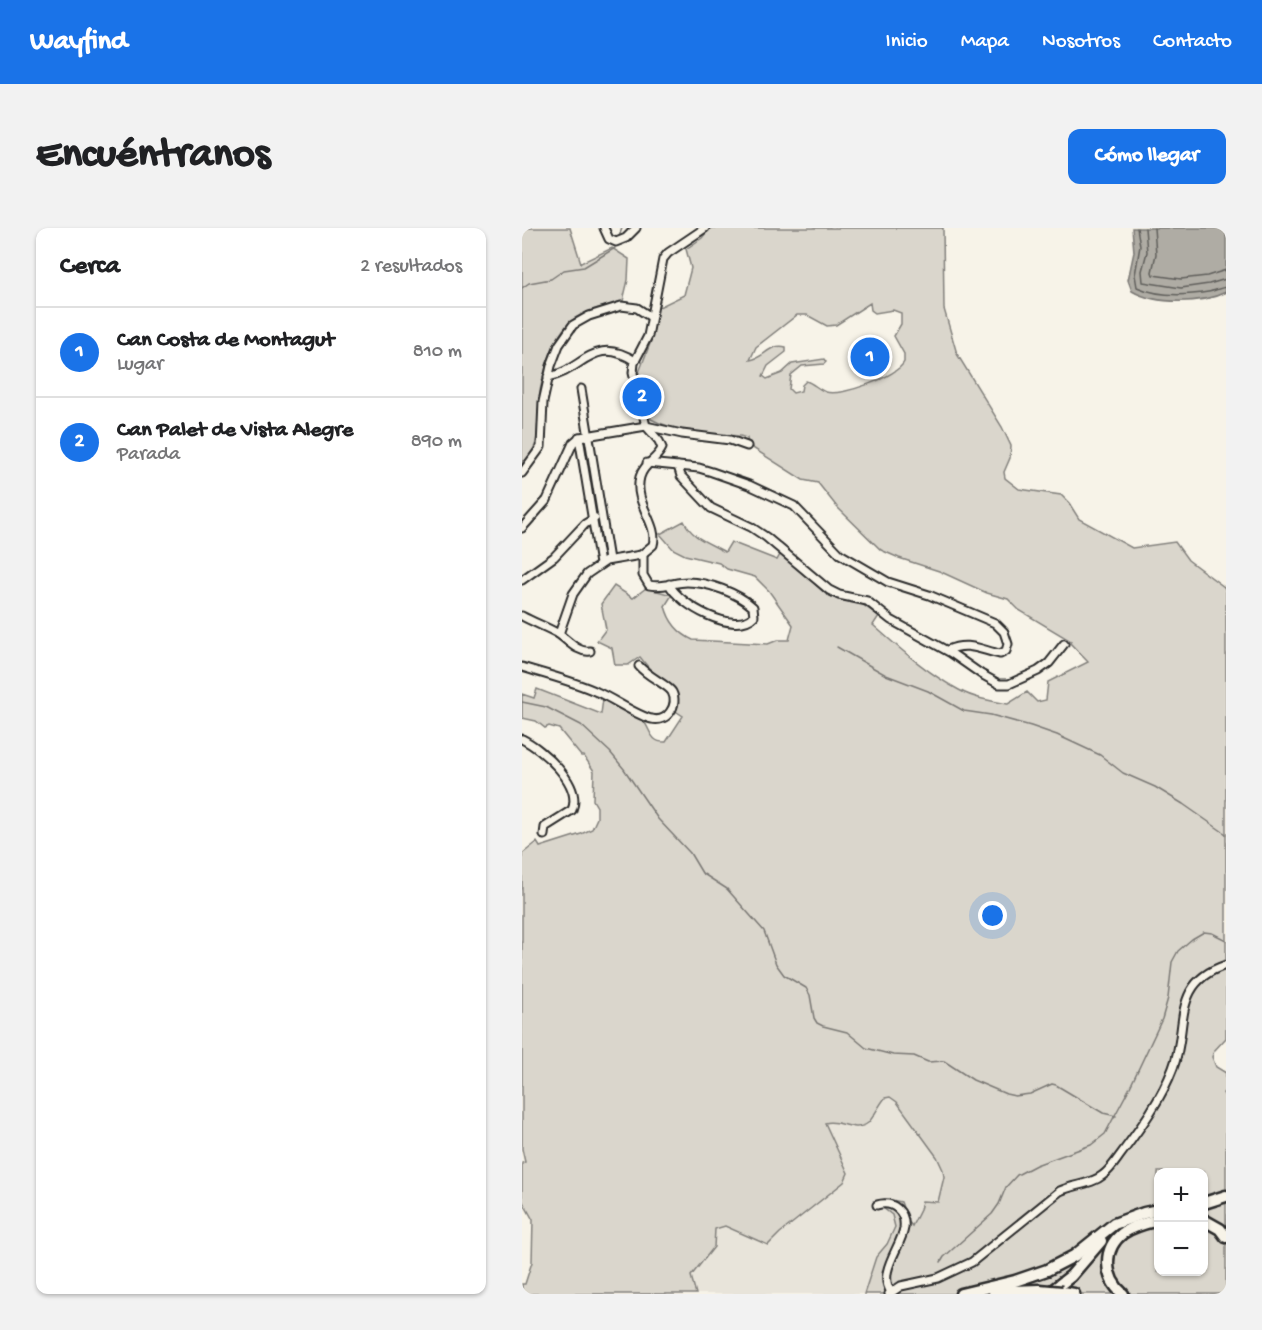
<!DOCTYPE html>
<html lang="es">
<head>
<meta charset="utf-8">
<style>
  :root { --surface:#fff; --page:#f2f2f2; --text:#202124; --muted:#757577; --line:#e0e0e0; --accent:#1a73e8 }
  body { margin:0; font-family:"Gochi Hand",sans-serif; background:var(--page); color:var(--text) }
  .controls { position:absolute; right:18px; bottom:18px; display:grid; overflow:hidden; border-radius:12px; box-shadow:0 2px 4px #0004 }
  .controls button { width:54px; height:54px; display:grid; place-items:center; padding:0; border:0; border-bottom:2px solid var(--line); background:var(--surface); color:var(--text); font:30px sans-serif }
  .you { position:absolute; left:471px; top:688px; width:21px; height:21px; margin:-15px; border:4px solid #fff; border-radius:50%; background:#1a73e8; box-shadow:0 0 0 9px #1a73e833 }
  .badge { display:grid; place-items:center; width:39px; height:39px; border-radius:50%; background:var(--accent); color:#fff; font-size:20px; font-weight:700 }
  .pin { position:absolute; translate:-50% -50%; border:3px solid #fff; box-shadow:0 2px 6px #0006 }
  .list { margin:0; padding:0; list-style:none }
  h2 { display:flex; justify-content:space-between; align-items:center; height:78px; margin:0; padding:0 24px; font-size:26px }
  h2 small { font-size:20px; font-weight:400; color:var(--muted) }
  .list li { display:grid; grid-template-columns:39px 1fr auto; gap:18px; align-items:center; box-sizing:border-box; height:90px; padding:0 24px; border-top:2px solid var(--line) }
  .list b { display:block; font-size:22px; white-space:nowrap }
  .list p { margin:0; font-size:20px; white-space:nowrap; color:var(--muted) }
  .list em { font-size:20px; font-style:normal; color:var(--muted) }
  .map { position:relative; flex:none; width:704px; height:1066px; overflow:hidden; border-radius:12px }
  header { display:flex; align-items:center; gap:36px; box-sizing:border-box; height:84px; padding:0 30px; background:var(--accent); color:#fff }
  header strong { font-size:28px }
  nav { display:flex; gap:33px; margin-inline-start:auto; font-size:21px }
  .intro { display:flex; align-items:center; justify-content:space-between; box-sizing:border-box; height:144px; padding:0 36px }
  h1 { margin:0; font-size:42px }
  .button { padding:15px 27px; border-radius:12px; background:var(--accent); color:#fff; font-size:21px; font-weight:700 }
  main { display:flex; gap:36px; padding:0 36px }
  aside { flex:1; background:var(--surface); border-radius:12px; box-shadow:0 2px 4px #0004 }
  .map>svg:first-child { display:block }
  .built { fill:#e8e4da }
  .green { fill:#dad6cc; stroke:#82807c; stroke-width:1.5; fill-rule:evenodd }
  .water { fill:#afaca4; stroke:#7a7874; stroke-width:1.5 }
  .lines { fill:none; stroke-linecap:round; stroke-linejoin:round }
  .shore { stroke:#605f5b; stroke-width:1.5 }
  .stream { stroke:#7a7874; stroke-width:1.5 }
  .minor-casing { stroke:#2b2b2b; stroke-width:11 }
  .highway-casing { stroke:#2b2b2b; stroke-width:15 }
  .minor { stroke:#f7f3e8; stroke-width:7 }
  .highway { stroke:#f7f3e8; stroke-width:10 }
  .highway-bridge-casing { stroke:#2b2b2b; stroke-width:15; stroke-linecap:butt }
  .highway-bridge { stroke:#f7f3e8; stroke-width:10 }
</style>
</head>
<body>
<header>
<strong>Wayfind</strong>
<nav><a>Inicio</a><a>Mapa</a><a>Nosotros</a><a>Contacto</a></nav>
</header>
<div class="intro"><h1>Encuéntranos</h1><a class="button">Cómo llegar</a></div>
<main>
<aside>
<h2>Cerca<small>2 resultados</small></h2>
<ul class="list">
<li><span class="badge">1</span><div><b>Can Costa de Montagut</b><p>Lugar</p></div><em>810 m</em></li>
<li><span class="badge">2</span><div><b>Can Palet de Vista Alegre</b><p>Parada</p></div><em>890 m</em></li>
</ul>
</aside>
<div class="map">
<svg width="704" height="1066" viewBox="0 0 704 1066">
  <rect width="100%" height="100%" fill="#f7f3e8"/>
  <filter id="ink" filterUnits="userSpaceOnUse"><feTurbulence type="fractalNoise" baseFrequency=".0167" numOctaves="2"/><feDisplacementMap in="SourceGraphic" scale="12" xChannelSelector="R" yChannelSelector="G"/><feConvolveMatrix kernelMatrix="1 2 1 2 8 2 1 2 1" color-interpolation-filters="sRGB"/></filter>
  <g filter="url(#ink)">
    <polygon class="built" points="369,869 375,874 415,930 422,949 416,974 398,982 390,998 386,993 385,986 360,980 370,987 373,999 350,1039 342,1066 174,1066 169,1049 175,1038 182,1034 193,1001 202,998 246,1017 258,1005 322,954 303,895 308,893 336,899 346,894 363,870"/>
    <g class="green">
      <path d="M0,0H48L59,35L90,20L107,31L106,52L101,73C86,78 66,81 53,90C29,106 16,159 16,186C15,209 18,218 0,236Z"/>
      <path d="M188,0H421L422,81L435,126L480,199L489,218L488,230L482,244L483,250L497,261L539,267L547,275L557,291L610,320L653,314L666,332L702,359L704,363V810L692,823L690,829L694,839L704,845V862L701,865L704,870V1066H342L354,1029L365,1016L373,999L370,987L352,973L365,971L379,974L386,993L390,998L398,982L400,973L416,974L422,949L421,942L415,929L375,874L368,869L363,870C357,877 352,889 346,895C332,906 317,890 303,895L326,945L322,954L258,1005L246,1017L203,998L193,1001L192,1019L169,1048L174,1066H0V1056H3L10,1034L11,992L0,972V935L3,934L0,921V626L15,614L18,619L59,606L70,601L75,590V579L71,572L72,543L62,528H59L37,501L27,498L23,500L14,493L0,490V466L12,470L15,461L79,486L81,471C92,476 113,484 121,492C129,502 128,515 144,514L161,488L152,482C158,460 151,459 134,447C128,442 123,435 118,429L106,437H93L90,420L75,413L84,401L79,376L92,358L111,370L124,360L150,367L143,378C147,394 156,405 171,412L246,416L256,412H267L271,397L247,363L233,349L205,341L197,335L163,327L151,321L138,306L162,293C171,311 186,314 203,324L209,314L255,332L259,325L304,366L317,372L338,375L357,388L351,397C378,421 405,445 437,462C451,470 469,473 486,476L505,464L515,474L524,472L526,454L566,434L548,415L549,413L497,382L486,371L465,365L417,343L377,330L359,322L315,279L296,255L281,252L226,217L225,210L218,208C189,206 155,205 129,191L116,147L129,113L135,80L162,67L169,40L164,21L180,10ZM348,75L349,82L353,85L371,82L379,85V96L372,108L382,126V134C376,148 319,169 304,164C297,162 291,155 284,153L280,157L279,163L271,165L267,161L269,147L280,138L302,136L304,134L302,131L270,136L260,145L245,151L241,148L246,138L264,124V119C248,115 242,130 228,132L234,119L275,87H285L305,98L314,97ZM636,944H682V1044H636Z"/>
    </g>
    <path class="water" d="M610,0H704V64C680,76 634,77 610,63L606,52L612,24Z"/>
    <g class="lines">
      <g class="shore">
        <path d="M615,0L618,18L613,47L615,59C637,69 662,68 686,64C692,63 698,60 704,59"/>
        <polyline points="623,0 625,24 620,43 621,54 659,60 687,56 704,51"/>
        <polyline points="632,0 634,26 630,44 631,47 659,51 685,48 704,42"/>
      </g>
      <g class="stream">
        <polyline points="97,9 100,0"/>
        <polyline points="0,60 7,55 29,51 42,42 62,39 93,20"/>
        <polyline points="315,419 364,447 406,463 442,483 469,487 509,498 535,507 578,527 601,545 633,559 661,576 704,606"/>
        <polyline points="0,474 24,479 59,497 88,524 102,541 136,591 168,625 180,645 205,661 242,703 254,736 262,747 284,760 288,767 292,790 295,795 301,798 325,804 344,820 371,827 392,828 406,834 422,833 451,852 484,866 493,868 508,866 530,856 534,857 581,885 594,888"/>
        <polyline points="419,1034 422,1029 470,986 477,976 484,959 495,947 514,937 569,917 583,906 608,859 640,791 646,770 650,734 656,723 670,711 682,704 690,705 704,712"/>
      </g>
      <g class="minor-casing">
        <g id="minor">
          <polyline points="82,0 87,11 94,14 104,10 114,0"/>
          <path d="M26,149C61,143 71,106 113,133"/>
          <polyline points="59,161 87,332"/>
          <polyline points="57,209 78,336"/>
          <path d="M125,235L177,240L190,244L227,257L272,278L318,326L366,354L407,367L473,395L482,404L486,416L484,423L478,426C459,422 445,413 426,422"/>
          <polyline points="156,238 159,248 189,280 229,299 244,309 307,362 317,367 345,373 369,392 429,425 459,446 477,456 487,456 516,443 527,435 542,416"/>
          <polyline points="0,245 19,219 21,174 29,138 37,117 51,97 67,88 99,78 115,80 129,89"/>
          <polyline points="0,300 25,272 51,215 58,209 124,198 160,206 208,212 225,218"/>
          <path d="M121,326V347L127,357C140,360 153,354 165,354C186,354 216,365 231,379L232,388C213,408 157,377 147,356"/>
          <polyline points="0,352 32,329 63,296 73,290"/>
          <path d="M0,388C11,394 24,399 35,405C45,411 55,425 68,423"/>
          <path d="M37,406L51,366L65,346L84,333L119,327L131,317C137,296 111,275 118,249C122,235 135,232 140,220L137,213L124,198L111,145L112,135L126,108L141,31L146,25L183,0"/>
          <path d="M0,439C25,447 51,453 75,464C90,470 117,489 130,491C145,495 157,477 150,464C146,457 125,448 117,438"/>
          <path d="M0,511C20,521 61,556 50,582L23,599L22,607"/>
          <path d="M355,977C371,972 384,984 382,1000C379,1020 355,1044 369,1064"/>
          <path d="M367,1066L379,1058L416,1050L450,1034L538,963C552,956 569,957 581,947C589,941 593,934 599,926C619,899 639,872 651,840C667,800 648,755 704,737"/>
        </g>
      </g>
      <g class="highway-casing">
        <g id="highway">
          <polyline points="682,975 704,968"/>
          <polyline points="682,992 698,1001 704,1009"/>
          <polyline points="540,1064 552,1066"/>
          <polyline points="527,1065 549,1048 579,1013"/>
          <polyline points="439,1066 493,1053 525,1042 552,1028 592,996 622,985 636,982"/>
          <polyline points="472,1066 491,1063 517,1062"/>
          <path d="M601,1066C582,1050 580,1021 601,1005C611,998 624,995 636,992"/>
        </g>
      </g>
      <use href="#minor" class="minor"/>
      <use href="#highway" class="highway"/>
      <g class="highway-bridge-casing">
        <polyline id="highway-bridge" points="517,1062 540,1064"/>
      </g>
      <use href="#highway-bridge" class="highway-bridge"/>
    </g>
  </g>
</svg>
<div class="controls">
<button>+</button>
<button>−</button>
</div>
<div class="you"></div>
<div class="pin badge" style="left:348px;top:129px">1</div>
<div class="pin badge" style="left:120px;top:169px">2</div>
</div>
</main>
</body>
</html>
